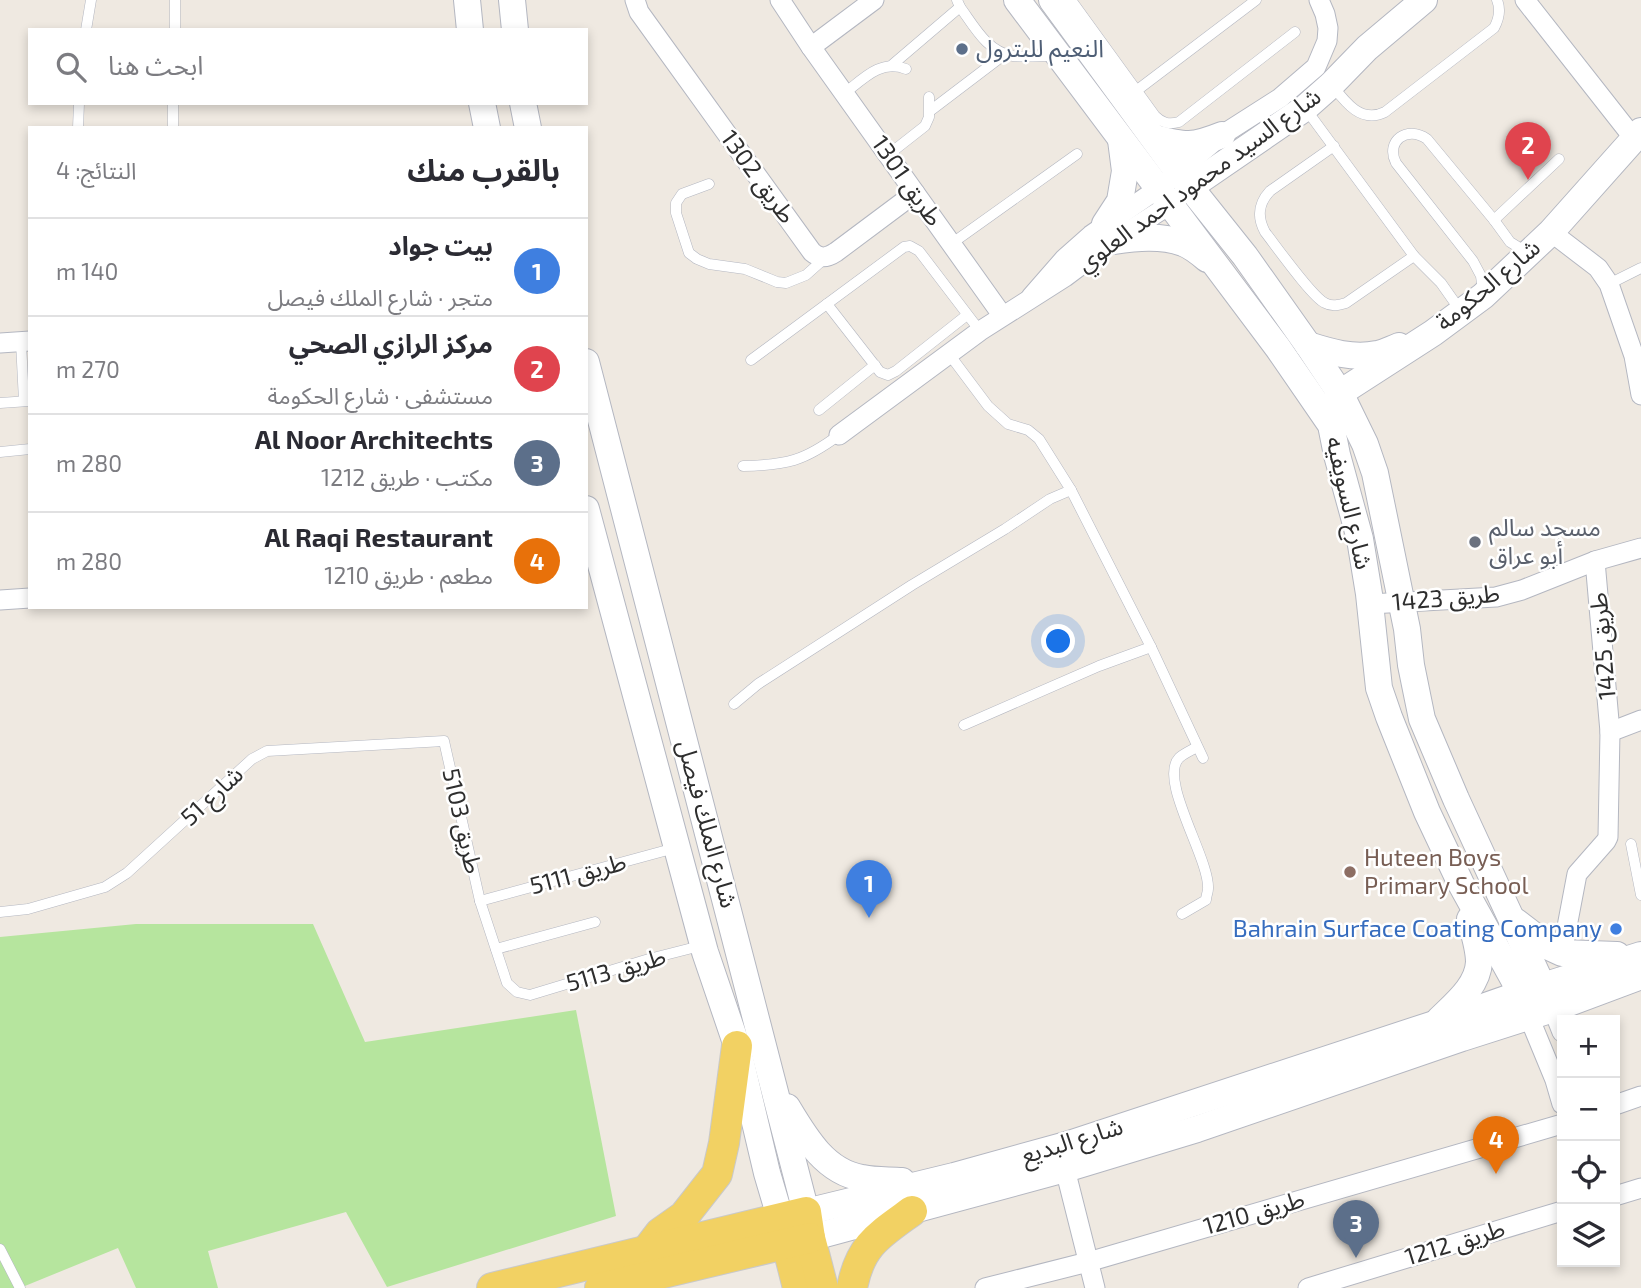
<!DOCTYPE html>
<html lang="ar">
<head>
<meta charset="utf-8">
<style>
  :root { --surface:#fff; --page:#f2f2f3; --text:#2b2b33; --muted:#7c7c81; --line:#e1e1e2; --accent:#7c3aed }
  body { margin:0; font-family:"Exo 2","Noto Sans Arabic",sans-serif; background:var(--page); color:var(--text); direction:rtl }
  .controls { position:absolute; right:21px; bottom:21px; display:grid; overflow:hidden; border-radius:0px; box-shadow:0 4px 10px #0003 }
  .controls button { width:63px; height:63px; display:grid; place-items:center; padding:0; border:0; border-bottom:2px solid var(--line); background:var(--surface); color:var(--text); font:35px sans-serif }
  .you { position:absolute; left:1059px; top:642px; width:24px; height:24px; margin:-18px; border:5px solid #fff; border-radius:50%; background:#1a73e8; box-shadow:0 0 0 10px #1a73e833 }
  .badge { display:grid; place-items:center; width:46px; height:46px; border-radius:50%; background:var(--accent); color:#fff; font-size:23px; font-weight:700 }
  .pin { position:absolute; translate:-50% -58px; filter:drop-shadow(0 2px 4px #0008) }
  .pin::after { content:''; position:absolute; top:37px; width:24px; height:21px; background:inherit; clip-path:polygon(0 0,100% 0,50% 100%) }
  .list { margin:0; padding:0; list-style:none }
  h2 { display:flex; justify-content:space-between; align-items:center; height:91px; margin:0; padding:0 28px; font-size:30px }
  h2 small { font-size:23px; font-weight:400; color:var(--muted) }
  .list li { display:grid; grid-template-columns:46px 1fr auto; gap:21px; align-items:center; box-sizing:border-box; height:98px; padding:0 28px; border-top:2px solid var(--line) }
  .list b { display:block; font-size:26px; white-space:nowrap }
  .list p { margin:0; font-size:23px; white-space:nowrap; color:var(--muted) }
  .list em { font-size:23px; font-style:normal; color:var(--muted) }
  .icon { flex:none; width:38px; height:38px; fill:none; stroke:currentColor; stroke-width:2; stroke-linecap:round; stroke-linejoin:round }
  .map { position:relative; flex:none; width:1641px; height:1288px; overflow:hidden; direction:ltr }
  .search { position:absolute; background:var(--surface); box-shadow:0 4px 10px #0003; left:28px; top:28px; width:560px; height:77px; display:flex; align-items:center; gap:18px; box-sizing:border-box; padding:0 24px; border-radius:0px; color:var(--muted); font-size:26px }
  .panel { position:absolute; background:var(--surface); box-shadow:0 4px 10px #0003; left:28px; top:126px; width:560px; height:483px; border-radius:0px; direction:rtl }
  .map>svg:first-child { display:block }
  .green { fill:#b6e59e }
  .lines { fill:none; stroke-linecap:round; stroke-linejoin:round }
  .lane-casing { stroke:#b4b7c1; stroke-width:11 }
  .street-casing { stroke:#b4b7c1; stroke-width:21 }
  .secondary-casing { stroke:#b4b7c1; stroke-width:28 }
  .primary-casing { stroke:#c9c9c9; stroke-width:32 }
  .lane { stroke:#fff; stroke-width:10 }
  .street { stroke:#fff; stroke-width:19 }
  .secondary { stroke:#fff; stroke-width:26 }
  .primary { stroke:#f2d163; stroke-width:30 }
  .service-dot { fill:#5c6f8a; stroke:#fff; stroke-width:2.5 }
  .worship-dot { fill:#6b7280; stroke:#fff; stroke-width:2.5 }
  .education-dot { fill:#8d6e63; stroke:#fff; stroke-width:2.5 }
  .shop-dot { fill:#3f7fe0; stroke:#fff; stroke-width:2.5 }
  .labels { text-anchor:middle; stroke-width:5; stroke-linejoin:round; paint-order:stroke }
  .service-label { font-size:24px; fill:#4e5e75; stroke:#fff; text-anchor:start }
  .street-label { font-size:24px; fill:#2e2e2e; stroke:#fff }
  .worship-label { font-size:24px; fill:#5b616d; stroke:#fff; text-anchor:start }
  .education-label { font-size:24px; fill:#785e54; stroke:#fff; text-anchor:start }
  .shop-label { font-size:24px; fill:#366cbe; stroke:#fff; text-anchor:end }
</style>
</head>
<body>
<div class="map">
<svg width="1641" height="1288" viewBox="0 0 1641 1288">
  <rect width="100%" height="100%" fill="#efe9e1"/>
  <polygon class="green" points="136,924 313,924 365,1042 576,1010 616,1216 387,1287 346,1212 208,1251 218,1288 136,1288 118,1248 20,1288 0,1288 0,937"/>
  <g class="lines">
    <g class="lane-casing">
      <g id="lane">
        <path d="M957,0L960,7C974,26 987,52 1013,56C1026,57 1040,56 1053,56"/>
        <path d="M1071,0L1155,116C1162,123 1169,125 1179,122L1295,32"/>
        <polyline points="86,30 91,0"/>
        <polyline points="175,30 175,0"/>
        <polyline points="892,65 960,7"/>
        <path d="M1332,85C1345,102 1361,124 1385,112L1494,28C1499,19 1501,10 1497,0"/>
        <polyline points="1136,91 1256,0"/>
        <path d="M845,93C864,78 881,59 906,69"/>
        <polyline points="1305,108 1414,256 1441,283 1460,310"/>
        <polyline points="930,111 1005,54"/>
        <polyline points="78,128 79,103"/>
        <polyline points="173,128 173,103"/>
        <path d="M1334,146L1270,191C1258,204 1257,217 1265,232C1276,246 1312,297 1325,303C1332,307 1339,305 1346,303L1414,256"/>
        <polyline points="888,155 925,126 929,117 929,97"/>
        <polyline points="709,184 682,194 676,203 676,213 689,253 697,259 709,264 745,269 777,282 786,283 806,275 825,258"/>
        <polyline points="1494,220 1559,159"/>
        <polyline points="951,244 1077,154"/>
        <polyline points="1609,284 1641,268"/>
        <path d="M1483,291L1481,276L1473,261L1396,163C1385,141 1407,125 1427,139L1494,220L1510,242L1523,250L1526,251"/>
        <polyline points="827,304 880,372 888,375 896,371 967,315"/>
        <polyline points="21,342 24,401"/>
        <polyline points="751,360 904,247 910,246 919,251 980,331"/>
        <polyline points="0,403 29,401"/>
        <polyline points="819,410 875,365"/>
        <polyline points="0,452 30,449"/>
        <path d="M743,466C787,465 804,461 839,435"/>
        <polyline points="1071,490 1151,647 1203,758"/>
        <polyline points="734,704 758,684 912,585 1005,529 1050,499 1071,490 1039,439 1028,430 1008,424 988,406 949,354"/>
        <polyline points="964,725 1099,666 1151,647"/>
        <polyline points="1631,844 1641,895"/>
        <polyline points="480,901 675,848"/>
        <polyline points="0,912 28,909 105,887 127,873 252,759 267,751 444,741 480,901 507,983 517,992 530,995 649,959 700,946"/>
        <path d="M1182,914L1206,900C1206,896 1208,892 1208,889C1210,859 1158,780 1179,758C1183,754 1192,750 1197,747"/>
        <polyline points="496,949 595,922"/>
        <polyline points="0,1249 20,1288"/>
      </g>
    </g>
    <g class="street-casing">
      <g id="street">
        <path d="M635,0L639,12L812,252C820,259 827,258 836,252L915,193"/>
        <polyline points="780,0 811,47 1002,315"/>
        <polyline points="1525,0 1628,131 1635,137"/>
        <polyline points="811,47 874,0"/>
        <polyline points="1551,232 1598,268 1609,284 1634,356 1641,395"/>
        <polyline points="1031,297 1065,258 1091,235 1159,188 1222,135 1280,98 1316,67 1327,41 1328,28 1325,14 1319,0"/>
        <polyline points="0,343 30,341"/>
        <polyline points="839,435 980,331 1065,277 1113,241 1171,204 1179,197"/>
        <polyline points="0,600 30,598"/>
        <polyline points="1370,604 1496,597 1522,590 1595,561 1641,548"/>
        <polyline points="1610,732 1641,720"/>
        <polyline points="1562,953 1577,874 1606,841 1608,837 1610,732 1595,561"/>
        <polyline points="1553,1009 1562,1032"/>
        <polyline points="1529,1017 1555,1080 1562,1104"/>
        <polyline points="1615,1105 1641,1096"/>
        <polyline points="1065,1169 1095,1288"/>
        <polyline points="1615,1196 1641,1188"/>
        <polyline points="985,1288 1088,1262 1562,1124"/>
        <polyline points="1308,1288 1562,1211"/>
      </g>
    </g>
    <g class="secondary-casing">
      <g id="secondary">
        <polyline points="467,0 470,30"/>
        <polyline points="512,0 515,30"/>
        <polyline points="1017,0 1278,348 1331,425 1337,455 1360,539 1369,594 1379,688 1389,717 1427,812 1461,884 1514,980 1529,1017"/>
        <polyline points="1052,0 1178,172 1245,256 1308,345 1340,393 1365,444 1375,473 1407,629 1411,665 1422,719 1456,799 1553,1009"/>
        <polyline points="482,103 487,128"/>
        <polyline points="523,103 528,128"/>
        <path d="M1155,138C1186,146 1192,147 1222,135"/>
        <polyline points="1190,187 1305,108 1331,85 1367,48 1424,0"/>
        <polyline points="1105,224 1120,201 1125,171 1121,140"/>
        <path d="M1113,241C1136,238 1160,235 1183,243C1191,246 1200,253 1207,259"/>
        <path d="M1308,345C1330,352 1353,359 1377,354C1384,353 1391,349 1399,346"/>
        <polyline points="586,362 806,1212 954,1176 1066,1145 1434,1024 1543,986 1641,955"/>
        <polyline points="1333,408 1340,393 1433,333 1483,296 1551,232 1641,131"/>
        <polyline points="586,509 705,952 737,1046 767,1173 780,1217"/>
        <polyline points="1515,921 1549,947 1562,953 1617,955"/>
        <path d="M1439,1020C1455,1004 1478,986 1479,962C1479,948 1474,933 1470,919"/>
        <path d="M787,1107C805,1137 825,1172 862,1178C875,1181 888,1180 902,1181"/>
        <polyline points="810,1238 1065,1169 1197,1129 1462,1038 1553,1009 1641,976"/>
      </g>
    </g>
    <g class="primary-casing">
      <g id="primary">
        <polyline points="782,1224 798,1288"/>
        <polyline points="647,1250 660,1233 684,1216 717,1174 724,1143 737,1046"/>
        <polyline points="492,1288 806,1212 810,1238 823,1288"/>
        <polyline points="600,1288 810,1238"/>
        <path d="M852,1288C860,1245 879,1235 912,1211"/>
      </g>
    </g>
    <use href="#lane" class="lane"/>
    <use href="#street" class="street"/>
    <use href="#secondary" class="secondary"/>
    <use href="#primary" class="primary"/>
  </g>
  <circle class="service-dot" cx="962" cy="49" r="7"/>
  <circle class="worship-dot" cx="1475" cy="542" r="7"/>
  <circle class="education-dot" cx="1350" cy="872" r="7"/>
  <circle class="shop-dot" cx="1616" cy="929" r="7"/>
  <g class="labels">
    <g class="service-label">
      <text x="976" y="57">النعيم للبترول</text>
    </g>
    <g class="street-label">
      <text transform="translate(758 177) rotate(54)" y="8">طريق 1302</text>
      <text transform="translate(1199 180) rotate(-36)" y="8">شارع السيد محمود احمد العلوي</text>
      <text transform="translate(907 181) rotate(55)" y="8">طريق 1301</text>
      <text transform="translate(1488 285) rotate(-40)" y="8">شارع الحكومة</text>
      <text transform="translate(1349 503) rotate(77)" y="8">شارع السويفيه</text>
      <text transform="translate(1446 598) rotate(-5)" y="8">طريق 1423</text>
      <text transform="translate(1603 646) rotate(-95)" y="8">طريق 1425</text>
      <text transform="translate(212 796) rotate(-43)" y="8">شارع 51</text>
      <text transform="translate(462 821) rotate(77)" y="8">طريق 5103</text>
      <text transform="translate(707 824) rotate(75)" y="8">شارع الملك فيصل</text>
      <text transform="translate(578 874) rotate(-15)" y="8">طريق 5111</text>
      <text transform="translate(616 970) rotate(-16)" y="8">طريق 5113</text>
      <text transform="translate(1072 1141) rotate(-17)" y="8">شارع البديع</text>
      <text transform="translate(1254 1213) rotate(-16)" y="8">طريق 1210</text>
      <text transform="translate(1455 1243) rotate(-17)" y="8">طريق 1212</text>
    </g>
    <g class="worship-label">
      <text x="1489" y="536">مسجد سالم<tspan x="1489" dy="28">أبو عراق</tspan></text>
    </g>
    <g class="education-label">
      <text x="1364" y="866">Huteen Boys<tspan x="1364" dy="28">Primary School</tspan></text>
    </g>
    <g class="shop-label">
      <text x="1602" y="937">Bahrain Surface Coating Company</text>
    </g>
  </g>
</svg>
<div class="controls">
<button>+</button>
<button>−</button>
<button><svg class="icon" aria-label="locate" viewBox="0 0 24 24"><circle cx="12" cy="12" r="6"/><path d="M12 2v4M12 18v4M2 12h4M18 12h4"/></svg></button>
<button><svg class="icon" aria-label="layers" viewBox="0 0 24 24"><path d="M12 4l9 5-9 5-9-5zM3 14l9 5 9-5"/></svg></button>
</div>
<div class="you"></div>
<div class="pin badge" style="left:869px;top:918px;background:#3f7fe0">1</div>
<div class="pin badge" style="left:1528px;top:180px;background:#e0444e">2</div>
<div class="pin badge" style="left:1356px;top:1258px;background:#5c6f8a">3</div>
<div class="pin badge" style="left:1496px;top:1174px;background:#e8710a">4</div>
<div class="search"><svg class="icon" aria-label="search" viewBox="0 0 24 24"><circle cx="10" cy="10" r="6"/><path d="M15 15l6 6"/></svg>ابحث هنا</div>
<section class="panel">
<h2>بالقرب منك<small>النتائج: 4</small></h2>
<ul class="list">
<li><span class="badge" style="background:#3f7fe0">1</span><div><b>بيت جواد</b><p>متجر · شارع الملك فيصل</p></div><em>140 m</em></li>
<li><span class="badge" style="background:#e0444e">2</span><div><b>مركز الرازي الصحي</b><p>مستشفى · شارع الحكومة</p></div><em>270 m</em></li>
<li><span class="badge" style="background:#5c6f8a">3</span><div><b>Al Noor Architechts</b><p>مكتب · طريق 1212</p></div><em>280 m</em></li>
<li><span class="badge" style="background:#e8710a">4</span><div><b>Al Raqi Restaurant</b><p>مطعم · طريق 1210</p></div><em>280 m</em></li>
</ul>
</section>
</div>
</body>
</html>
